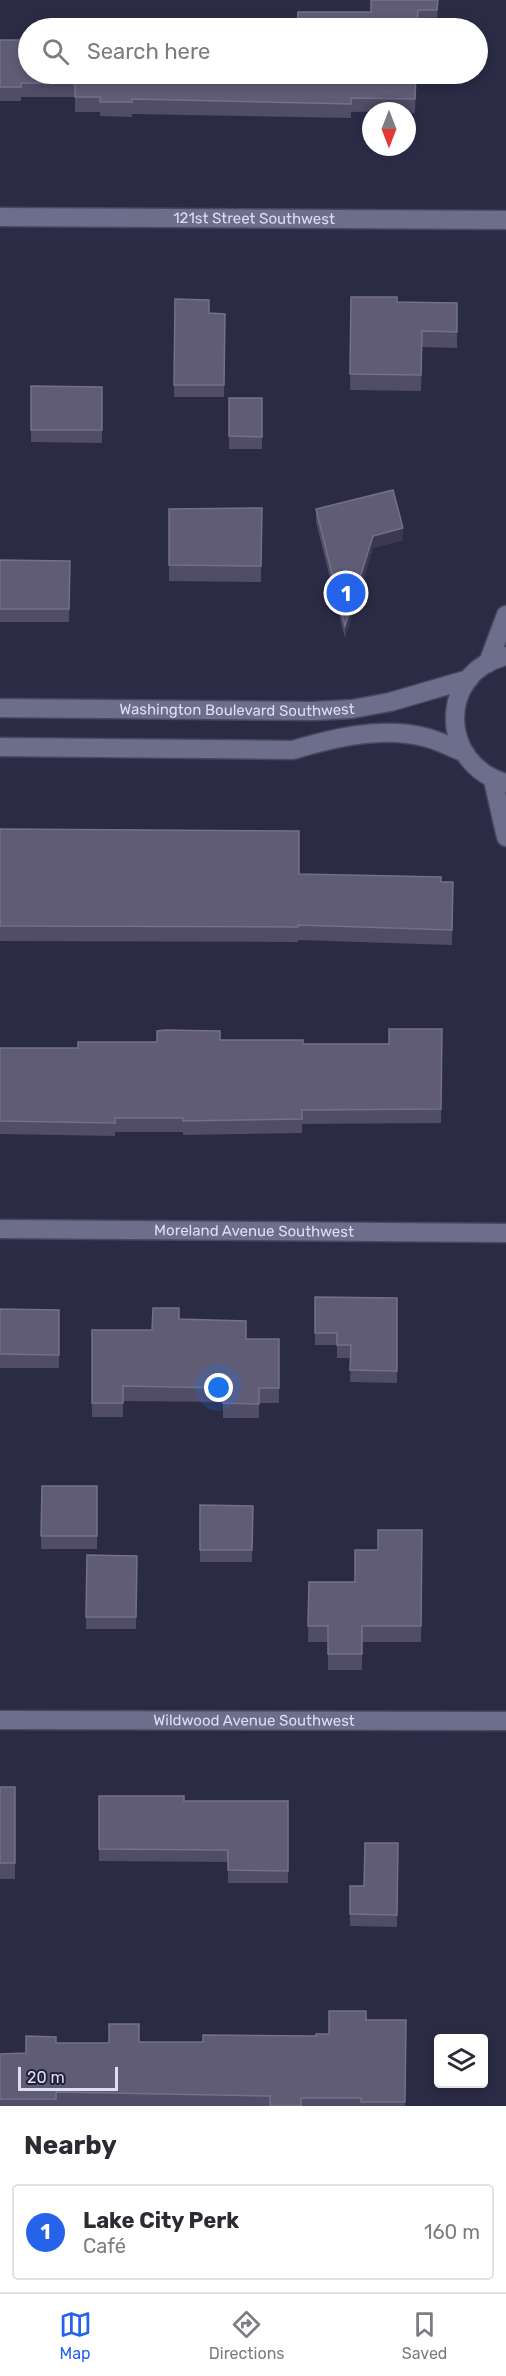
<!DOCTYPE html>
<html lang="en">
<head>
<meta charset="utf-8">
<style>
  :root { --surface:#fff; --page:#f2f2f3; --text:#2b2b33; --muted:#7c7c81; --line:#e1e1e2; --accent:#2563eb }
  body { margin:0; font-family:Rubik,sans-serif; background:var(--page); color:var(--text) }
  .controls { position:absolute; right:18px; bottom:18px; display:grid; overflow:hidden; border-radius:6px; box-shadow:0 3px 9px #0003 }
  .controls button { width:54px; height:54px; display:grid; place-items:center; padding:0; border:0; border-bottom:2px solid var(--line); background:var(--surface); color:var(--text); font:30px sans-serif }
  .compass { position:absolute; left:362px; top:102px; width:54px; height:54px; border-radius:50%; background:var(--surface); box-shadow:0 3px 9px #0003; rotate:180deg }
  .scale { position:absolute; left:18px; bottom:15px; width:100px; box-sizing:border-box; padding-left:6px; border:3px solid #dddef0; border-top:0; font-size:16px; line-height:21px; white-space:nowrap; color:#dddef0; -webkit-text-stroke:4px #22213c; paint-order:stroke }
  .you { position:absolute; left:219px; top:1388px; width:21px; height:21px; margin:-15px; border:4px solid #fff; border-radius:50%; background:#1a73e8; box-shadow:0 0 0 9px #1a73e833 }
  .badge { display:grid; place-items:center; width:39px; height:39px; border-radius:50%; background:var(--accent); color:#fff; font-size:20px; font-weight:700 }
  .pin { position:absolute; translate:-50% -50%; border:3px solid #fff; box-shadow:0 2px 6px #0006 }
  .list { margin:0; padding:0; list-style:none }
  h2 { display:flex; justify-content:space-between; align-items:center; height:78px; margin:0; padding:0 24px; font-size:26px }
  h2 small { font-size:20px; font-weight:400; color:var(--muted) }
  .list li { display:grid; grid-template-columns:39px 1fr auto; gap:18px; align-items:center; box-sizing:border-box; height:96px; margin:0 12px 12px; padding:0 12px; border:2px solid var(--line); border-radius:6px }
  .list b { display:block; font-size:22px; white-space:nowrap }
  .list p { margin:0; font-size:20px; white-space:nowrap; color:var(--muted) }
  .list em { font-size:20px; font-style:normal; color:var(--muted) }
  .icon { flex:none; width:33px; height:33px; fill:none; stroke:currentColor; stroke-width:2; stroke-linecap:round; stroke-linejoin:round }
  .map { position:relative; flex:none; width:506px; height:2106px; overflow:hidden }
  .search { position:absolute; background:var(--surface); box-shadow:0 3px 9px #0003; left:18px; right:18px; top:18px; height:66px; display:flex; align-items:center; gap:15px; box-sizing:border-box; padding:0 21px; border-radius:33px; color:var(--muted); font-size:22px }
  .sheet { height:186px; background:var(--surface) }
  nav { display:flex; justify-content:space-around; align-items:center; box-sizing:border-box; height:84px; border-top:2px solid var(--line); background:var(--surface); font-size:16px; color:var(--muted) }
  nav a { display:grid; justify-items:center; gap:3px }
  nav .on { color:var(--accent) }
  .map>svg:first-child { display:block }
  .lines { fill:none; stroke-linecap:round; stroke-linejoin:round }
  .street-casing { stroke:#49485f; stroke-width:21 }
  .secondary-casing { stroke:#49485f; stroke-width:21 }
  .street { stroke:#6d6d8c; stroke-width:18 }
  .secondary { stroke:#6d6d8c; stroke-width:18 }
  .wall { fill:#514c67 }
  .shaded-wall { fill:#3c3854 }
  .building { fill:#605c76; stroke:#737089; stroke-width:1.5 }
  .labels { text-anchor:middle; stroke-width:6; stroke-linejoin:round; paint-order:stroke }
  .street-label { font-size:15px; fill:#dddef0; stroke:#22213c }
</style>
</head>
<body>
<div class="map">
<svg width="506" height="2106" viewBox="0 0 506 2106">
  <rect width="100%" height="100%" fill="#2c2b46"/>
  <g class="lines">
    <g class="street-casing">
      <g id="street">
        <path id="s1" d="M0,217L506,220"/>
        <path id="s2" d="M0,1229L506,1233"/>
        <path id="s3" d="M0,1720L506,1721"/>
      </g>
    </g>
    <g class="secondary-casing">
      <g id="secondary">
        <path d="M506,656C437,672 439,765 506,783"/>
        <polyline points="488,663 506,615"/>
        <path id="s4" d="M0,708L314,711L352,709L390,702L469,679"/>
        <path d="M0,747L293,750C336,737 383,726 428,738C439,741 451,747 463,752"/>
        <polyline points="493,780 506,837"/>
      </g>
    </g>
    <use href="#street" class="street"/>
    <use href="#secondary" class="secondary"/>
  </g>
  <g class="wall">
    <polygon points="438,0 437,25 297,27 371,12"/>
    <polygon points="0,40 28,74 416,74 415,113 407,113 407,111 351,112 351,118 132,114 132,117 100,116 100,112 75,112 75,97 21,97 21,101 0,101"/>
    <polygon points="351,297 397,302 457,303 457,348 422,347 421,391 350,390"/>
    <polygon points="175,299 209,313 225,314 224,397 174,397"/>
    <polygon points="31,386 102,387 102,443 31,442"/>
    <rect x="229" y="398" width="33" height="51"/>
    <polygon points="262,508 261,582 169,581 169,509"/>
    <polygon points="316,509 403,540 373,548 345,638 316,522"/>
    <polygon points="0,560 70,561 69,622 0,622"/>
    <polygon points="0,829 299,874 453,882 452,945 298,940 298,942 0,941"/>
    <polygon points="442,1029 441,1123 302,1124 302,1133 183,1135 183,1132 115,1132 115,1136 0,1134 0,1048 78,1048 157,1042 220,1040 303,1044 389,1044"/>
    <polygon points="315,1297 397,1298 397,1383 350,1382 351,1358 337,1358 337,1345 315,1345"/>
    <polygon points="0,1309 59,1310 59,1368 0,1368"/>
    <polygon points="179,1319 246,1339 279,1339 279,1403 259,1403 259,1418 223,1418 223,1402 123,1401 123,1417 92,1417 92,1330 152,1330"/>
    <polygon points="42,1486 97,1486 97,1549 41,1549"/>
    <polygon points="200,1505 253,1506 252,1562 200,1562"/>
    <polygon points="422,1530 421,1642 362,1642 362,1670 328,1670 328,1642 308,1642 309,1582 355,1582 378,1550"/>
    <polygon points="87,1555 137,1556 136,1629 86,1629"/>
    <rect x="0" y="1787" width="15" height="92"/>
    <polygon points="99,1796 184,1801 288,1801 288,1883 228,1883 228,1862 99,1861"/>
    <polygon points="398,1843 397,1927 350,1926 350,1886 364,1886"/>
    <polygon points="366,2020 406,2020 405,2106 0,2106 0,2054 26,2053 56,2043 203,2042 316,2036 329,2034"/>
  </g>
  <polygon class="shaded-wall" points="403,528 403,540 373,548 345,638 345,626 373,536"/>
  <g class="building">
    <polygon points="371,0 438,0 437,10 418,10 417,28 269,28 269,27 297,27 298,12 371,12"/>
    <polygon points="0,40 28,40 28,74 416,74 415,99 351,98 351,104 132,99 132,102 100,102 100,97 75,97 75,83 21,83 21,87 0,87"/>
    <polygon points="351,297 397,297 397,302 457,303 457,332 422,331 421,375 350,374"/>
    <polygon points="175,299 209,300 209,313 225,314 224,385 174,385"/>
    <polygon points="31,386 102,387 102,430 31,430"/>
    <polygon points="229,398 262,398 262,437 229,436"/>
    <polygon points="393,490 403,528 373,536 345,626 316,509"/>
    <polygon points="262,508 261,566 169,565 169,509"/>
    <polygon points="0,560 70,561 69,609 0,609"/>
    <polygon points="0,829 299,831 299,874 441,877 441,882 453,882 452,930 298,925 298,927 0,926"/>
    <polygon points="389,1029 442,1029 441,1109 302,1110 302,1119 183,1121 183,1118 115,1118 115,1123 0,1121 0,1048 78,1048 78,1042 157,1042 157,1031 165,1030 220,1031 220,1040 303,1040 303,1044 389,1044"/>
    <polygon points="315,1297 397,1298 397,1371 350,1370 351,1345 337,1345 337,1333 315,1333"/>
    <polygon points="153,1308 179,1308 179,1319 246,1321 246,1339 279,1339 279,1388 259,1388 259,1404 223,1403 223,1388 123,1386 123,1403 92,1403 92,1330 152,1330"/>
    <polygon points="0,1309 59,1310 59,1355 0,1354"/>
    <polygon points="42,1486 97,1486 97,1536 41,1536"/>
    <polygon points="200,1505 253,1506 252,1550 200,1550"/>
    <polygon points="378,1530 422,1530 421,1626 362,1626 362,1654 328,1654 328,1626 308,1626 309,1582 355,1582 355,1550 378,1550"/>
    <polygon points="87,1555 137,1556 136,1617 86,1617"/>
    <rect x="0" y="1787" width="15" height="76"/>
    <polygon points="99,1796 184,1796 184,1801 288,1801 288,1871 228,1870 228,1850 99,1849"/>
    <polygon points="365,1843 398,1843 397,1915 350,1914 350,1886 364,1886"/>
    <polygon points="329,2011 366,2011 366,2020 406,2020 405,2102 361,2102 361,2098 301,2098 301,2106 270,2106 270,2096 56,2092 56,2099 0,2099 0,2054 26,2053 26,2036 56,2037 56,2043 109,2043 109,2024 139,2024 139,2042 203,2042 203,2035 316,2036 316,2034 329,2034"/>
  </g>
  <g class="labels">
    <g class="street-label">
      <text dy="5" stroke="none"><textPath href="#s1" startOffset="254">121st Street Southwest</textPath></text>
      <text dy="5" stroke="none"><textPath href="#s4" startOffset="237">Washington Boulevard Southwest</textPath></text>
      <text dy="5" stroke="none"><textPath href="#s2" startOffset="254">Moreland Avenue Southwest</textPath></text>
      <text dy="5" stroke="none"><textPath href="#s3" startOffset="254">Wildwood Avenue Southwest</textPath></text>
    </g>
  </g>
</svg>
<div class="controls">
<button><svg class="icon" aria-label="layers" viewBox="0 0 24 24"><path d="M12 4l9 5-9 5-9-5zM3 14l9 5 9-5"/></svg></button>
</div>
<svg class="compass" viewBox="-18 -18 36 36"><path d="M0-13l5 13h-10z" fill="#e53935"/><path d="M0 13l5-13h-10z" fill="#7c7c81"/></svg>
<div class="scale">20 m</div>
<div class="you"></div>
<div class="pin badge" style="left:346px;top:593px">1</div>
<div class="search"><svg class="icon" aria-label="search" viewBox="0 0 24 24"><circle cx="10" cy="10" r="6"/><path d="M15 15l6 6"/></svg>Search here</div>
</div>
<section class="sheet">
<h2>Nearby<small></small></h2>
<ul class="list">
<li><span class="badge">1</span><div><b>Lake City Perk</b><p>Café</p></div><em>160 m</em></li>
</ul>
</section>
<nav>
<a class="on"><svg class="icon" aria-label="map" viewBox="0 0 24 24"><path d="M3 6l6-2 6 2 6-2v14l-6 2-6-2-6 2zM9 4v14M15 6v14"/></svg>Map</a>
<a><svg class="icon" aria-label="directions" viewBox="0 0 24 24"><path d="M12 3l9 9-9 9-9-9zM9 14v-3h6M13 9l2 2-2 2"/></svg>Directions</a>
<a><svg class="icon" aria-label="saved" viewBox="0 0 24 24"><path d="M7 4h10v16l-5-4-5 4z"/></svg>Saved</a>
</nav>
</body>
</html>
